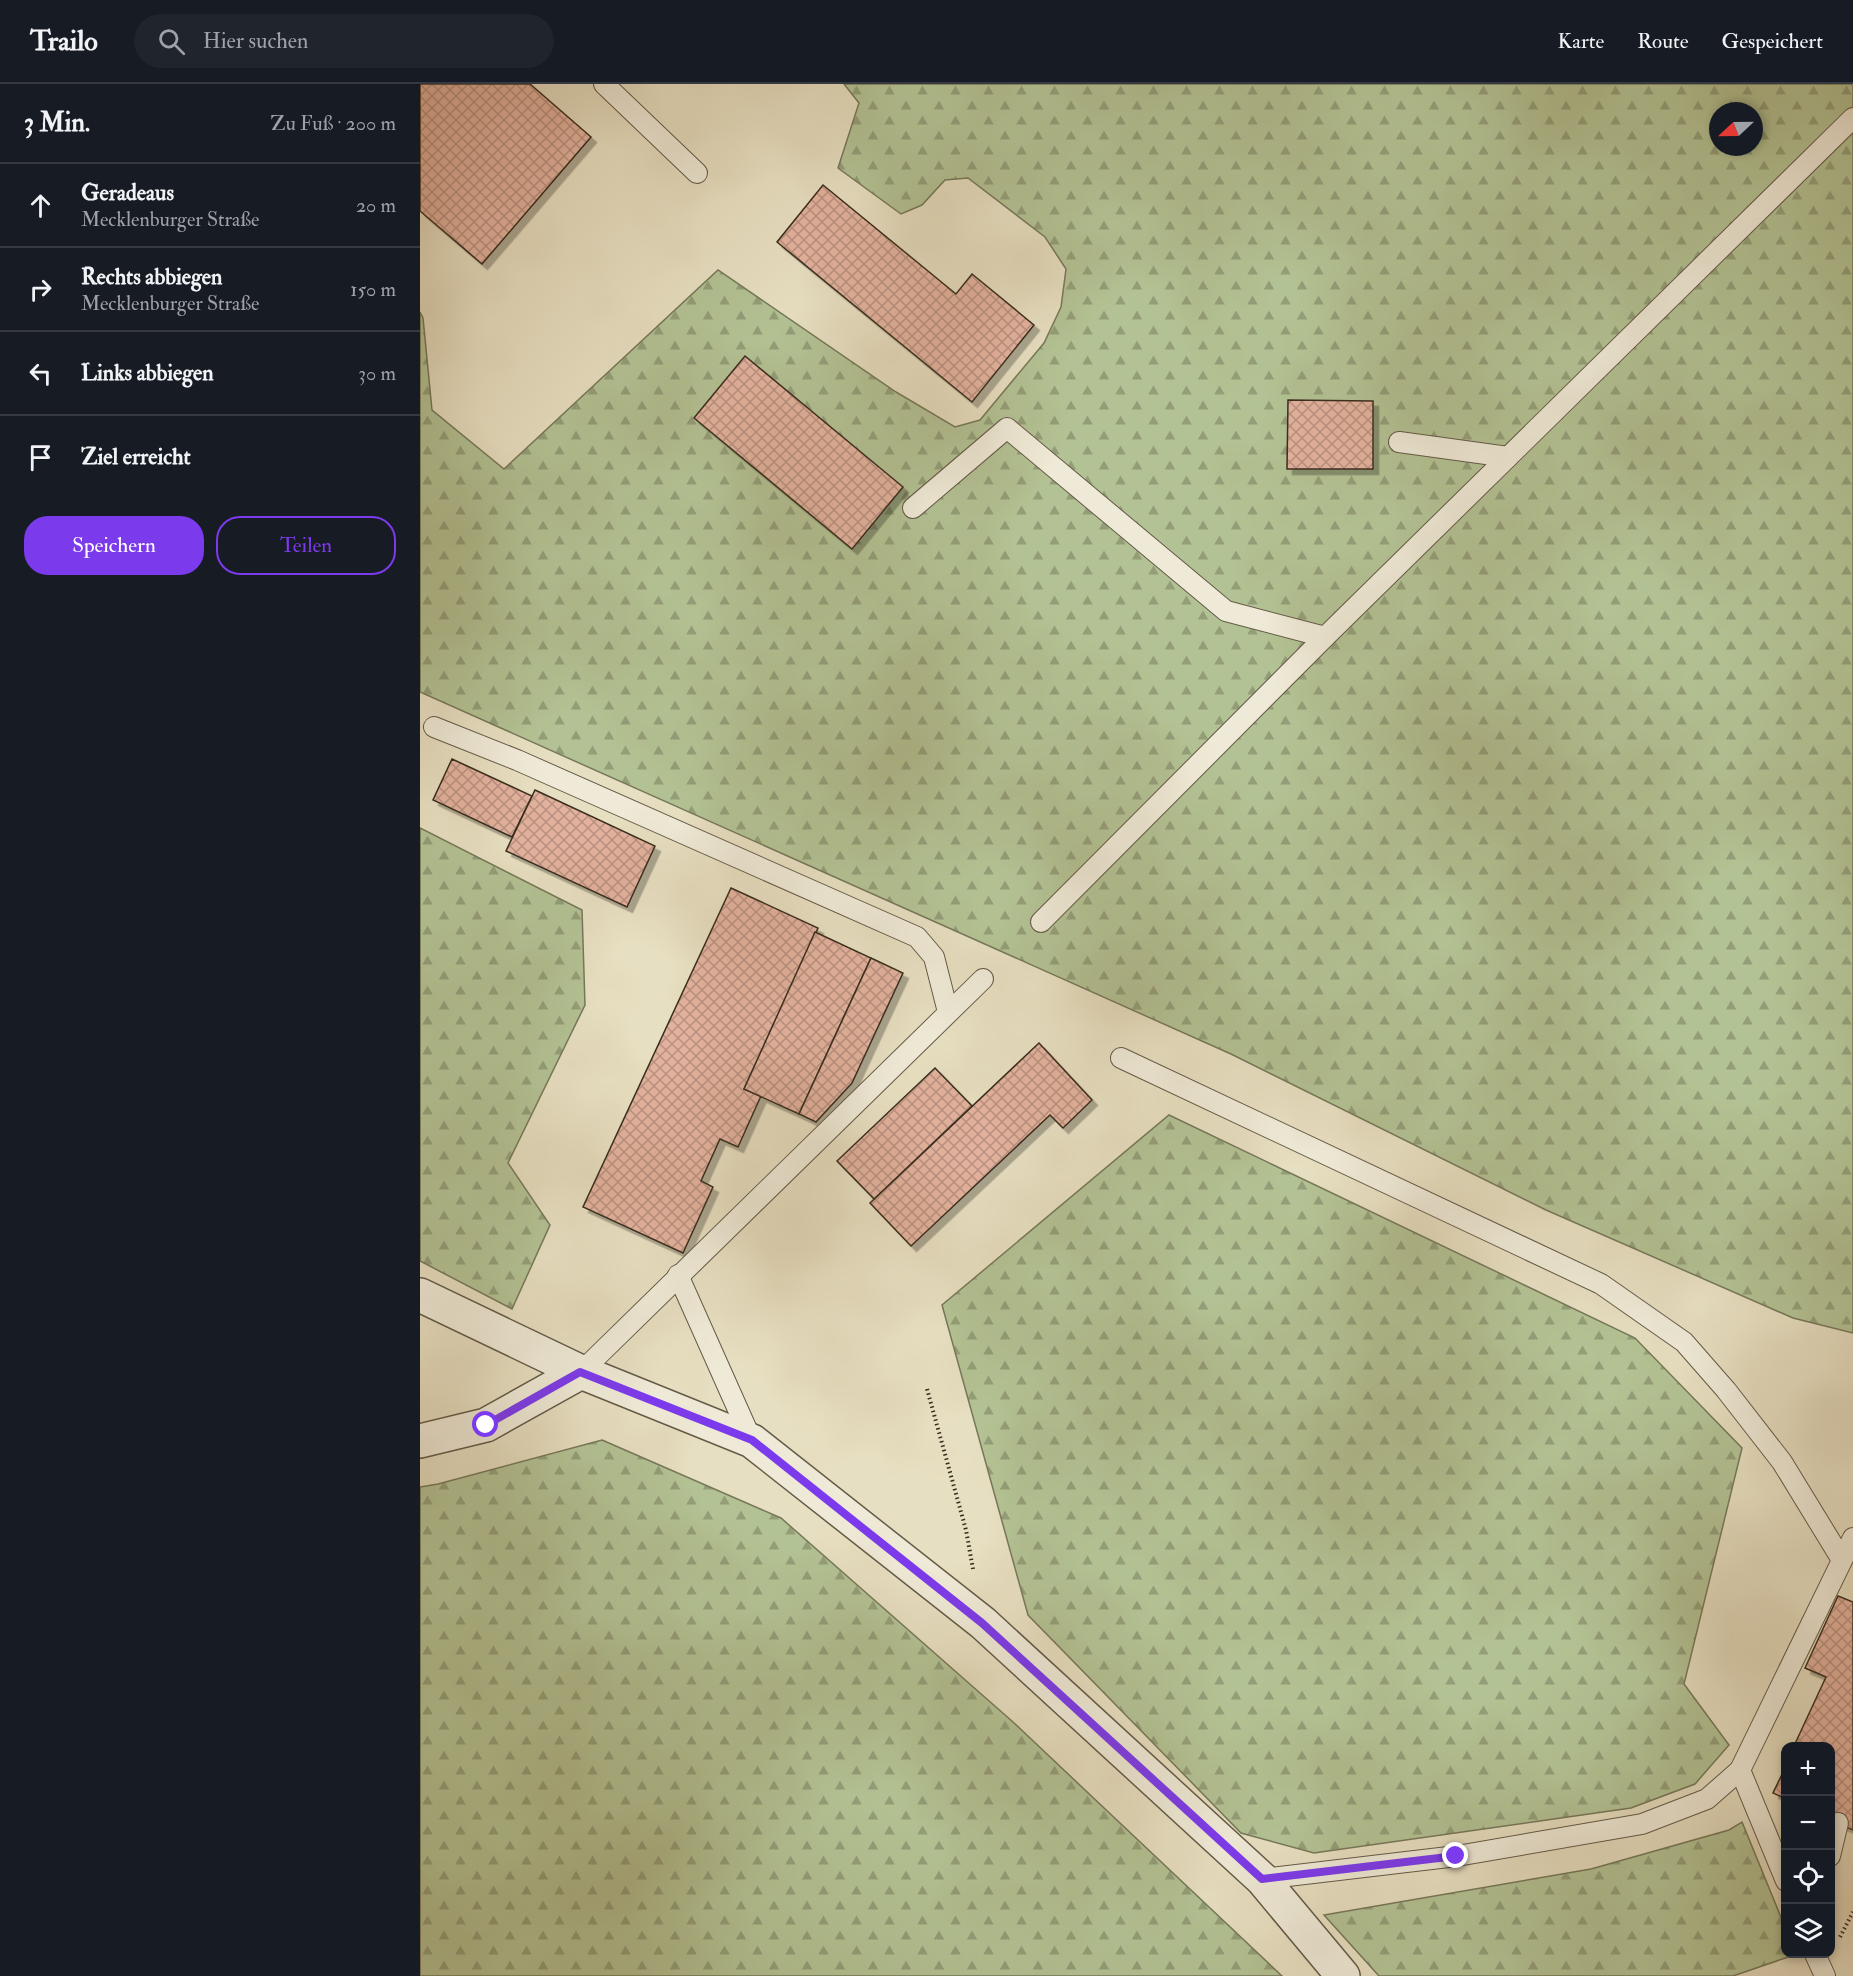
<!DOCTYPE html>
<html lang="de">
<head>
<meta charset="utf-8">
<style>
  :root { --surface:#171b24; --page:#20242c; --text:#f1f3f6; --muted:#9ea1a6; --line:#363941; --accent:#7c3aed }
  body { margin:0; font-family:"IM FELL Double Pica",serif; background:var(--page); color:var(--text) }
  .controls { position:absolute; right:18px; bottom:18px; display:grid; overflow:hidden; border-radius:12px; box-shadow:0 3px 9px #0003 }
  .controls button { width:54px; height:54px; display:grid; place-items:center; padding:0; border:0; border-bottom:2px solid var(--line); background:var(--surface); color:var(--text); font:30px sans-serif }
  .compass { position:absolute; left:1289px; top:18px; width:54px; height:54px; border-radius:50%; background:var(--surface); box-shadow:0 3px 9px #0003; rotate:248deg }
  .stop { position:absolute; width:18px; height:18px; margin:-14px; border:4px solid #7c3aed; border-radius:50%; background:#fff }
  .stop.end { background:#7c3aed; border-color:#fff; box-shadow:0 2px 6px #0008 }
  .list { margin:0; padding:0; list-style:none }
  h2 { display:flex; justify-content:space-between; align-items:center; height:78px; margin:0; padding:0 24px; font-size:26px }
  h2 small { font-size:20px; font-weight:400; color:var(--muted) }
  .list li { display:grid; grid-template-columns:39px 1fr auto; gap:18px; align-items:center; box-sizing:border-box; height:84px; padding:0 24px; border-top:2px solid var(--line) }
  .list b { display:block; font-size:22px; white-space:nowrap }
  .list p { margin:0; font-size:20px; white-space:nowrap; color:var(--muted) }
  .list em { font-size:20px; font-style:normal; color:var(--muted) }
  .actions { display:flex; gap:12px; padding:18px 24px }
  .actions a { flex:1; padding:14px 0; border:2px solid var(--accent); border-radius:24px; text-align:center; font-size:21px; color:var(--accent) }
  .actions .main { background:var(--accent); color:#fff }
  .icon { flex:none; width:33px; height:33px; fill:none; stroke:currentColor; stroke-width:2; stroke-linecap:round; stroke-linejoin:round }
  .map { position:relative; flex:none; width:1433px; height:1892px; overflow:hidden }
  header { display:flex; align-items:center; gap:36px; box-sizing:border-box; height:84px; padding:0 30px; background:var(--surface); border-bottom:2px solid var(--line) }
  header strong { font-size:28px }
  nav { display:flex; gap:33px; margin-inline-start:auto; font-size:21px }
  .search { width:420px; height:54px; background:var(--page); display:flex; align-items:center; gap:15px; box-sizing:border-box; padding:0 21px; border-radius:33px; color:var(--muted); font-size:22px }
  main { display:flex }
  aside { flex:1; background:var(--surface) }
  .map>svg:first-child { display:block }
  .forest { fill:url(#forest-firs); stroke:#76785a; stroke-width:1.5; fill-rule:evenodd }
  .building { fill:url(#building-cross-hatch); stroke:#392d1f; stroke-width:1.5; filter:url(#shadow) }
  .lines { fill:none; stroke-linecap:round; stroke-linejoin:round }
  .lane-casing { stroke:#645a48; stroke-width:22 }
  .street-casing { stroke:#645a48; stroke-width:36 }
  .path { stroke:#392d1f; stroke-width:4; stroke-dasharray:1.5 3; stroke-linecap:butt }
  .lane { stroke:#efead7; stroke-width:20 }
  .street { stroke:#efead7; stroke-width:33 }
  .route { stroke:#7c3aed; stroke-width:8 }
</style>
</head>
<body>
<header>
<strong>Trailo</strong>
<div class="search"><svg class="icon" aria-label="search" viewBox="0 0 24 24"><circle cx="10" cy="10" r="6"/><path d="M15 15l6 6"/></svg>Hier suchen</div>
<nav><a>Karte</a><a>Route</a><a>Gespeichert</a></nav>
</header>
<main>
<aside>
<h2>3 Min.<small>Zu Fuß · 200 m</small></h2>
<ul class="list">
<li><svg class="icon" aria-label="ahead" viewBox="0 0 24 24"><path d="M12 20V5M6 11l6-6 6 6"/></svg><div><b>Geradeaus</b><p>Mecklenburger Straße</p></div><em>20 m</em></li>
<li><svg class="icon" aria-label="right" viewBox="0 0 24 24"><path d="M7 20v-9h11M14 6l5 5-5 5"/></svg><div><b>Rechts abbiegen</b><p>Mecklenburger Straße</p></div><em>150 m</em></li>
<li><svg class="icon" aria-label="left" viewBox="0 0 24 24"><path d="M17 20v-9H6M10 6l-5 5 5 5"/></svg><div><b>Links abbiegen</b></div><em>30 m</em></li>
<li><svg class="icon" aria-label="arrive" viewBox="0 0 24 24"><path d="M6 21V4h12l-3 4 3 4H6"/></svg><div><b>Ziel erreicht</b></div></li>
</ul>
<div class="actions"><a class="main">Speichern</a><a>Teilen</a></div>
</aside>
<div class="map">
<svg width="1433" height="1892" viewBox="0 0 1433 1892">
  <defs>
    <pattern id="forest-firs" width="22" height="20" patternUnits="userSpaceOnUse" patternTransform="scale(1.5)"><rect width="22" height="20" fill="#b3c294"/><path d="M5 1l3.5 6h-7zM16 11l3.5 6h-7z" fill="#939e78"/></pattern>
    <pattern id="building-cross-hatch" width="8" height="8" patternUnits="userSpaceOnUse" patternTransform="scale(1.5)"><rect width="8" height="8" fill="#e3b29e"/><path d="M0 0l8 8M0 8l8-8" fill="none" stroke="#b99180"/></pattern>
    <filter id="shadow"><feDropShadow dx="5.5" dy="5.5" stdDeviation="0" flood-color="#0004"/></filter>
  </defs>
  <rect width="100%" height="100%" fill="#e7dfc1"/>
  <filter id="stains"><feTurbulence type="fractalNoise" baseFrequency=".00333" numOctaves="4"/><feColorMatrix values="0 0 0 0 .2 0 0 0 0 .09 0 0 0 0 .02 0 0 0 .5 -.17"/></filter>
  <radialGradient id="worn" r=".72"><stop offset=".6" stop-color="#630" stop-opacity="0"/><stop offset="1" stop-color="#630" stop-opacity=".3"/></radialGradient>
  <g class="forest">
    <path d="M424,0H1431L1433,2V1249L1373,1234L1126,1126L811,970L0,608V228L3,234L12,326L84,385L298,186L476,308L535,343L560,336L624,259L641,223L646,185L625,153L548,94L525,96L502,121L481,130L418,84L439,19ZM1298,27H1334V63H1298Z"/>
    <polygon points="0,744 162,826 165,921 88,1079 130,1141 92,1225 0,1177"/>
    <polygon points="749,1031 1215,1254 1322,1364 1264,1600 1309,1661 1275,1700 1211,1724 894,1769 821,1749 608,1531 522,1221"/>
    <polygon points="182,1356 361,1434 593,1638 862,1892 0,1892 0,1403 18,1400"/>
    <polygon points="1322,1738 1365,1843 1366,1870 1377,1870 1313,1892 959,1892 904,1831 1171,1785 1309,1746"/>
  </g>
  <g class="building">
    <polygon points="0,0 110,0 171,53 62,180 0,127"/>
    <polygon points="403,101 536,210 552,190 614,241 552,318 357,158"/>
    <polygon points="325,272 483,403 432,465 274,334"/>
    <polygon points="868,316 953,317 953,385 867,385"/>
    <polygon points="32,675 112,712 92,753 13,716"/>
    <polygon points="115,706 235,762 207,823 86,767"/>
    <polygon points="311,804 398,844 324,1005 341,1012 318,1063 300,1055 281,1097 293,1103 263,1169 163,1123"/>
    <polygon points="395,848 451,874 379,1030 324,1005"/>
    <polygon points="451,874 483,889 432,999 396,1038 379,1030"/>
    <polygon points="619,959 672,1016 643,1044 630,1031 491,1162 450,1119"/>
    <polygon points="515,984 552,1022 454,1115 417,1077"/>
    <polygon points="1418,1512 1433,1518 1433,1746 1410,1736 1410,1662 1374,1662 1406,1593 1385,1584"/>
    <polygon points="1366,1682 1366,1715 1353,1709"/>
  </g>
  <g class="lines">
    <g class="lane-casing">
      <g id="lane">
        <polyline points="184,0 277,89"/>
        <polyline points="979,358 1088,373"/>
        <polyline points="493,424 587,344 806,527 905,553"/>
        <polyline points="14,643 97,676 497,853 514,873 528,928"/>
        <polyline points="621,838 905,553 1433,34"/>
        <polyline points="701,974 1181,1200 1264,1258 1306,1306 1362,1378 1422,1476"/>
        <polyline points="258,1191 332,1357"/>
        <polyline points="161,1288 563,895"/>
        <polyline points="1410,1772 1418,1739"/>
        <polyline points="842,1795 1037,1772 1222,1740 1287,1715 1320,1686"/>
        <polyline points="1366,1797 1320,1686 1433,1454"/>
        <polyline points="1395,1870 1405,1892"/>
      </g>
    </g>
    <g class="street-casing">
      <g id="street">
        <polyline points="0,1211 161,1288"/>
        <polyline points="0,1357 66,1341 161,1288 332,1357 563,1539 842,1795 923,1892"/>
      </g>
    </g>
    <g class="path">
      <polyline points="507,1305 546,1446 553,1485"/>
      <polyline points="1420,1853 1433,1828"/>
    </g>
    <use href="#lane" class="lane"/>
    <use href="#street" class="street"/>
  </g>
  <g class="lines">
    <polyline class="route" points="66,1341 160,1288 332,1356 562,1539 842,1795 1036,1772"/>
  </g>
  <rect width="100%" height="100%" filter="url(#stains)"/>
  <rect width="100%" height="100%" fill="url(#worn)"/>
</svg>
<div class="controls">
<button>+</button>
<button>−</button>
<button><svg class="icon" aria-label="locate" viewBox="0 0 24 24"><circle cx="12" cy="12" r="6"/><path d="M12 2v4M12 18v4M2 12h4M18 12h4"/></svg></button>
<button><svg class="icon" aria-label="layers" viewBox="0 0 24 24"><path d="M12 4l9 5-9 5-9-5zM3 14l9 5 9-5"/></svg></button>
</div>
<svg class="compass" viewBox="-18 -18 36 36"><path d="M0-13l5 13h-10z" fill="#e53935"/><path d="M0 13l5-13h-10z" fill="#9ea1a6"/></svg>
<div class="stop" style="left:66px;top:1341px"></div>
<div class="stop end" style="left:1036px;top:1772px"></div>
</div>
</main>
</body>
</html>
